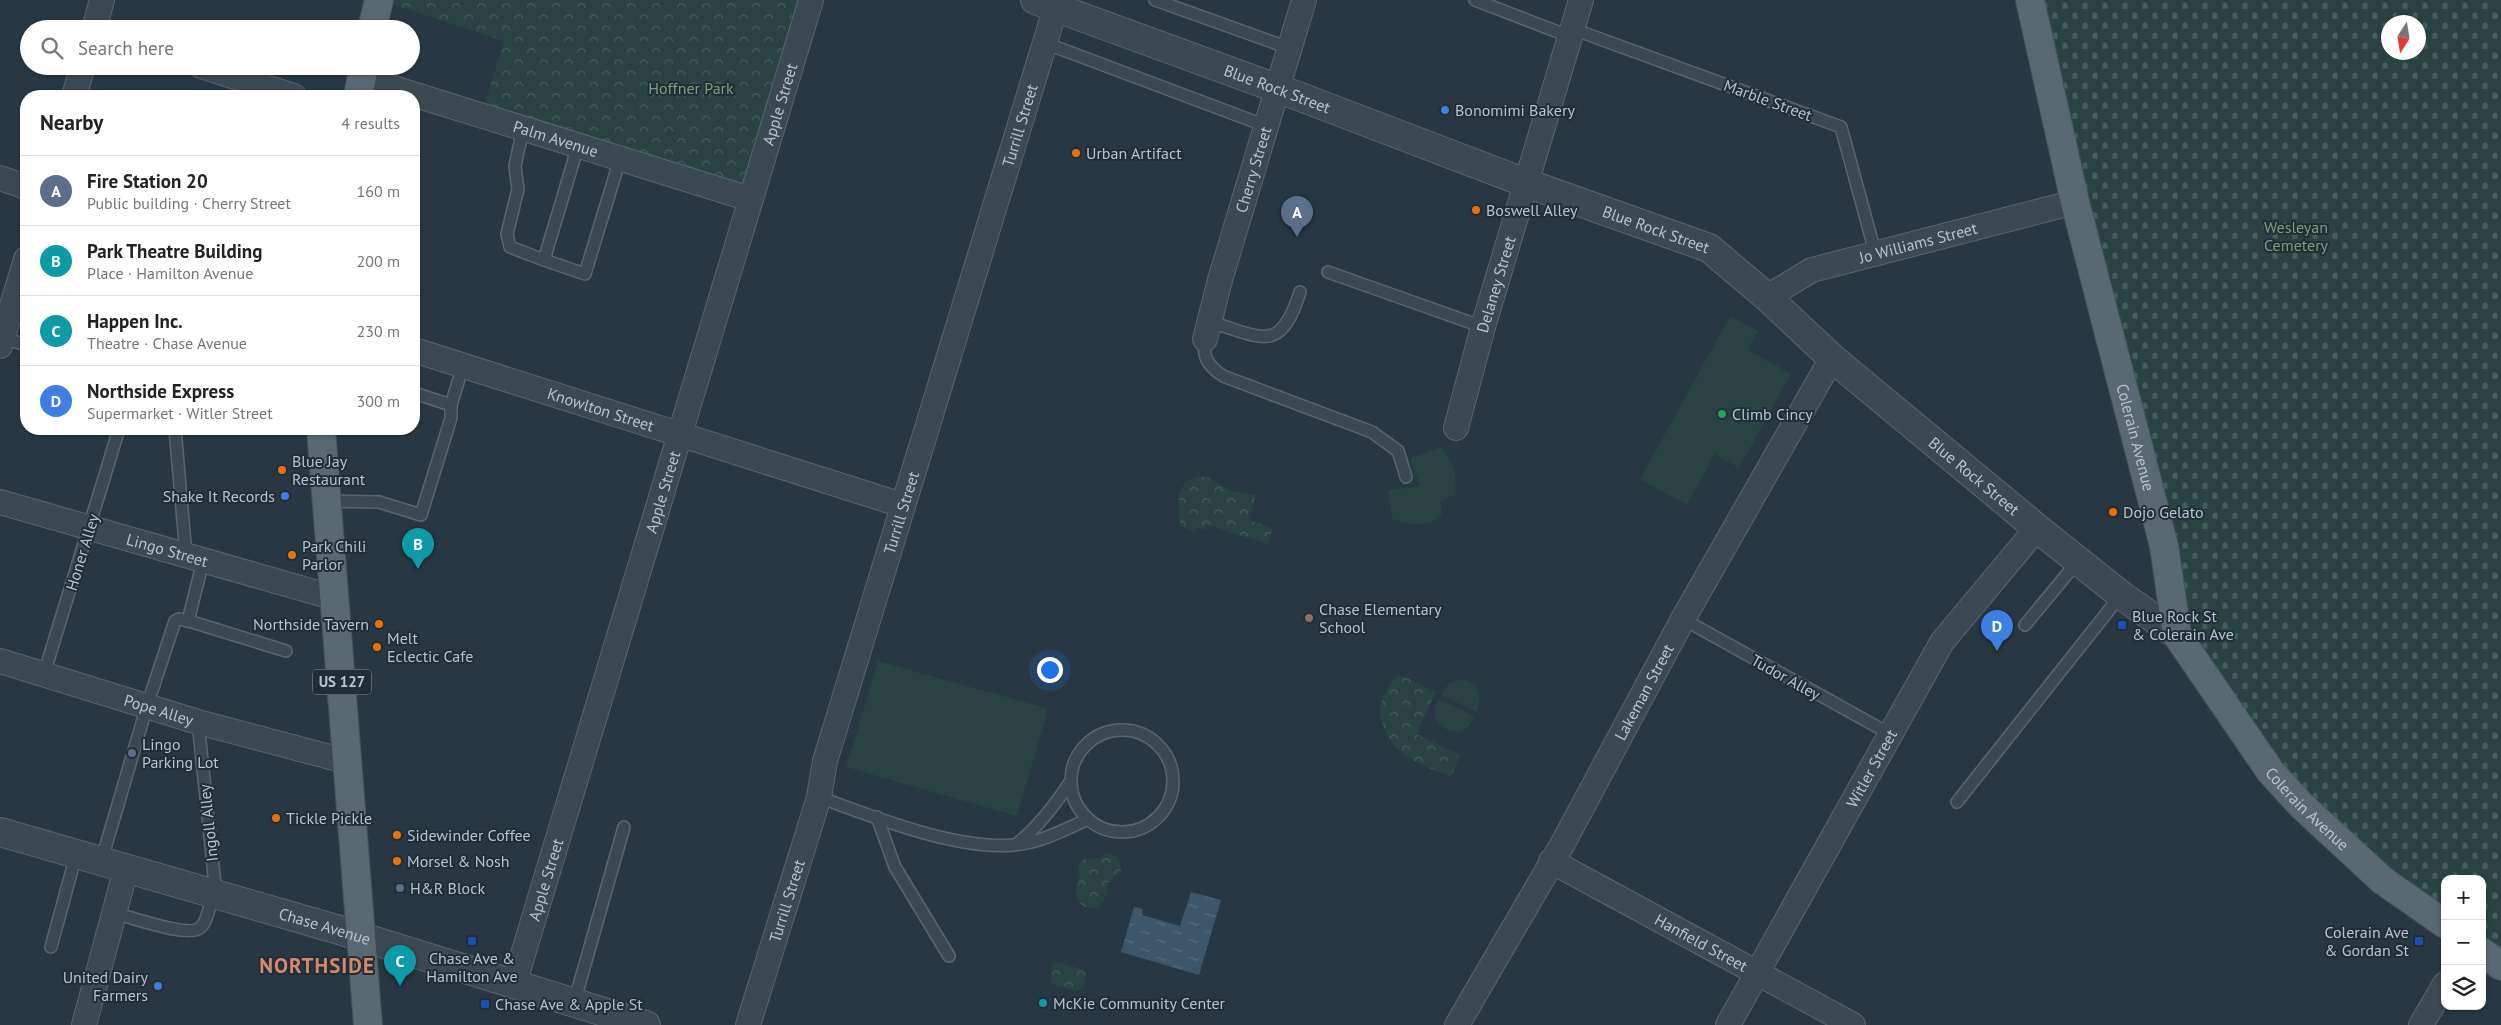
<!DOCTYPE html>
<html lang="en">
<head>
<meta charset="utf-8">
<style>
  :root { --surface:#fff; --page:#f6f6f6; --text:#222; --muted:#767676; --line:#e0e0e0; --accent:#566e81 }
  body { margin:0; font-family:"PT Sans",sans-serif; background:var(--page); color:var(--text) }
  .controls { position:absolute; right:15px; bottom:15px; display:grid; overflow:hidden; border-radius:10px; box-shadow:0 1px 4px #0004 }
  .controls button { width:45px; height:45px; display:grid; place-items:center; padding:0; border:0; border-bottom:1px solid var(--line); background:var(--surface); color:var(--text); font:25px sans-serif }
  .compass { position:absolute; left:2381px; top:15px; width:45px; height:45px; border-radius:50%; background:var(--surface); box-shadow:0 1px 4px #0004; rotate:192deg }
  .you { position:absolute; left:1049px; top:669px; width:18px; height:18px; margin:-12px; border:4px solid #fff; border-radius:50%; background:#1a73e8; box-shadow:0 0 0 8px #1a73e833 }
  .badge { display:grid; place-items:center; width:32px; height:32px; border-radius:50%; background:var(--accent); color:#fff; font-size:16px; font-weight:700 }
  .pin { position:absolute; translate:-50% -41px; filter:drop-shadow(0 1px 2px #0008) }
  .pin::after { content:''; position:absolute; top:26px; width:18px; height:15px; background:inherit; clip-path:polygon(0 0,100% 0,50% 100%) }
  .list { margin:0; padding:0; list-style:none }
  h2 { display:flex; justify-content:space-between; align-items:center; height:65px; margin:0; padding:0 20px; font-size:21px }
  h2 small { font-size:16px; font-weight:400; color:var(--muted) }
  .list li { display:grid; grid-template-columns:32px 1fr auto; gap:15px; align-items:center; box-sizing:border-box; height:70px; padding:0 20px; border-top:1px solid var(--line) }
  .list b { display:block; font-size:19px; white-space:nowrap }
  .list p { margin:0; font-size:16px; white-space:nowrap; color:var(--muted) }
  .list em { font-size:16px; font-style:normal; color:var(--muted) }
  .icon { flex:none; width:28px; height:28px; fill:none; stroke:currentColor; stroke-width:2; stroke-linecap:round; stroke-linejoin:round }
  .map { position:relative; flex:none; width:2501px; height:1025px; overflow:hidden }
  .search { position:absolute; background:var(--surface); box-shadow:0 1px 4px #0004; left:20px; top:20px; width:400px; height:55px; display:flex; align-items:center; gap:12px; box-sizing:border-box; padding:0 18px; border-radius:28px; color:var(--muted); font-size:19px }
  .panel { position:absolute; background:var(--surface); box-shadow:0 1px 4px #0004; left:20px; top:90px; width:400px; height:345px; border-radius:20px }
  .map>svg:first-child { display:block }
  .grass { fill:#2a4342 }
  .forest { fill:url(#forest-crowns) }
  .cemetery { fill:url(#cemetery-stones); fill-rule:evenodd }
  .water { fill:url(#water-ripples) }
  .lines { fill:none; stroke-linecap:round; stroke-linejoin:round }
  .service-casing { stroke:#5a666f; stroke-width:14 }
  .minor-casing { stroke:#5a666f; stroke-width:26 }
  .tertiary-casing { stroke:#5a666f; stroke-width:30 }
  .primary-casing { stroke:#46525b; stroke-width:30 }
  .service { stroke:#3c4952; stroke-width:11 }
  .minor { stroke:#3c4952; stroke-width:24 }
  .tertiary { stroke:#3c4952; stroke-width:28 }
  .primary { stroke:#5a6872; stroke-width:28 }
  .shop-dot { fill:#3f7fe0; stroke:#212e37; stroke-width:2 }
  .food-dot { fill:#e8710a; stroke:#212e37; stroke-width:2 }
  .leisure-dot { fill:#2e9e5b; stroke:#212e37; stroke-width:2 }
  .education-dot { fill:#8d6e63; stroke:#212e37; stroke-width:2 }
  .transit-dot { fill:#1a4fb4; stroke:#212e37; stroke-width:2 }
  .service-dot { fill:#5c6f8a; stroke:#212e37; stroke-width:2 }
  .culture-dot { fill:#0f9aa8; stroke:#212e37; stroke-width:2 }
  .labels { text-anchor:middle; stroke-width:4; stroke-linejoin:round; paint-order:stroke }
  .shield { fill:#212e37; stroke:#8b969f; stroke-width:1 }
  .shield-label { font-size:15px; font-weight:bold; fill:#b9c3cc }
  .park-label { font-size:16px; fill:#78a17b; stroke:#212e37 }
  .street-label { font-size:16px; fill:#b9c3cc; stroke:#212e37 }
  .poi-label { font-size:16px; fill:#b9c3cc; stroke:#212e37; text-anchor:start }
  .district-label { font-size:21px; font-weight:bold; letter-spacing:1px; fill:#d3896d; stroke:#212e37 }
</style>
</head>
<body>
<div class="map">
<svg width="2501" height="1025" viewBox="0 0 2501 1025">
  <defs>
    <pattern id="forest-crowns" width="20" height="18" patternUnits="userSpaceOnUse" patternTransform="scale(1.25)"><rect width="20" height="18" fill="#2a4342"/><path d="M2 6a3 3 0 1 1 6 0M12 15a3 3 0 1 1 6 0" fill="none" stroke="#475c5c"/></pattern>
    <pattern id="cemetery-stones" width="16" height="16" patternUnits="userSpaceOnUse" patternTransform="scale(1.25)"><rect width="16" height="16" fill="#2a4342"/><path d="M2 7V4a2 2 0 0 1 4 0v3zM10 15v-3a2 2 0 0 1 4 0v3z" fill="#475c5c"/></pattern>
    <pattern id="water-ripples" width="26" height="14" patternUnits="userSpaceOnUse" patternTransform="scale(1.25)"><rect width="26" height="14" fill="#3d5669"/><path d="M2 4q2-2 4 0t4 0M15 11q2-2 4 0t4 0" fill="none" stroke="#576d7d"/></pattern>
  </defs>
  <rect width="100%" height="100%" fill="#283742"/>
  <g class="grass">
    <polygon points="1730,316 1758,331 1748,350 1791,374 1739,468 1715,454 1687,505 1640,479"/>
    <path d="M1441,447C1454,463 1457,475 1455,495L1440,501L1442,516C1426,528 1410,525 1392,519L1388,490L1420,486L1410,458Z"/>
    <polygon points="878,661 1046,708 1047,714 1017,816 846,767"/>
    <path d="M1457,680C1478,679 1483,694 1477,712L1441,695L1449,683Z"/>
    <path d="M1438,699L1475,716L1469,726L1460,732C1446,732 1436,726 1434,712Z"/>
  </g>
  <g class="forest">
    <polygon points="379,0 811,0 750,199 481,116 504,41"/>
    <path d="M1197,476L1208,477L1228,490L1256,495L1249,520L1273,528L1268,544L1207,525L1205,530L1197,528L1195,532L1180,526C1180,504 1172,486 1197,476Z"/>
    <path d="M1397,676H1402L1436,692L1416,734L1460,755L1451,777C1423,765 1393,757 1383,725C1379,716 1379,708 1383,699C1387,691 1389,681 1397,676Z"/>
    <path d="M1109,853L1119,858L1121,871L1107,884C1110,919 1063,914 1080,878C1079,869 1075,866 1084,859H1097Z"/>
    <polygon points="1057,962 1081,969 1086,973 1084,987 1076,991 1056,986 1051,983 1052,965"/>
  </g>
  <path class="cemetery" d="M2030,0H2501V966L2482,952V879H2445V924L2331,835L2177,635ZM2388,22H2418V52H2388Z"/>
  <polygon class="water" points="1191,892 1221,900 1199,975 1121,952 1134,907 1143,909 1142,915 1180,926"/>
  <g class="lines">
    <g class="service-casing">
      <g id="service">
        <polyline points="1155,0 1289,48"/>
        <polyline points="1475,0 1571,37"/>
        <polyline points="1573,29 1841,127 1875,252"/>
        <polyline points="1045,43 1266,126"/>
        <polyline points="523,129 515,166 518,189 507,234 510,247 544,260"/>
        <polyline points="578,146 544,260 585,274 620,159"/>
        <polyline points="1328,272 1483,327"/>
        <path d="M1210,322C1262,337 1280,355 1300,292"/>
        <polyline points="0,337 26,345"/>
        <path d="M1205,339C1202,357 1208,366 1223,376L1372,432L1398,451L1406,477"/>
        <polyline points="414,393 451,405"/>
        <polyline points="175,429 186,555"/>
        <polyline points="327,501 379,502 421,515 451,418 451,405 463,366"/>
        <polyline points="1683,619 1890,734"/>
        <polyline points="188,621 203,561"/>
        <polyline points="2025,625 2078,561"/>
        <polyline points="44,674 119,429"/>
        <polyline points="198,722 216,894"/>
        <circle cx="1122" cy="781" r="51"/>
        <path d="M819,797C873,817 956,850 1013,845C1040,843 1064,830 1088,819"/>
        <polyline points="1957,802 2121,595"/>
        <polyline points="877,817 895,867 949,956"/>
        <path d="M1018,843C1040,825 1055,805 1070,782"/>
        <polyline points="101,862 147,706 175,621 179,619 192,622 286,651"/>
        <path d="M114,913C131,917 190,939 201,927C208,920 210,903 213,894"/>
        <polyline points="51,947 76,855"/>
        <polyline points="574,1003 624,827"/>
      </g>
    </g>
    <g class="minor-casing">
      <g id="minor">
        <polyline points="94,29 102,0"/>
        <polyline points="201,66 294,96"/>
        <path id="s1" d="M361,78L750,199"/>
        <polyline points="74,96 83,66"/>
        <polyline points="0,178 26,187"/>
        <path id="s2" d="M1767,297L1812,270L2075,202"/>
        <path id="s3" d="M1205,339L1220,280L1304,0"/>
        <polyline points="0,346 26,259"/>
        <path id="s4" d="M414,350L902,505"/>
        <path id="s5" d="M1456,428L1483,327L1581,0"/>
        <path id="s6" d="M0,502L335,598"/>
        <path id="s7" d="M0,661L198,722L349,762"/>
        <path id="s8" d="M1551,861L1853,1025"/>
        <path id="s9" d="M514,984L811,0"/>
        <polyline points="84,1025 126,869"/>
        <path id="s10" d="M748,1025L819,797L825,761L1058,0"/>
        <path id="s11" d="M1457,1025L1562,845L1683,619L1832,358"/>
        <path id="s12" d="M1728,1025L1942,642L2037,528"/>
        <polyline points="2421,1025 2445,984"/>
      </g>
    </g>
    <g class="tertiary-casing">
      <g id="tertiary">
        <path id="s13" d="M1035,0L1298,96L1526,183L1709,248L1767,297L1832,358L2037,528L2121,595L2177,635"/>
        <path id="s14" d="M0,832L336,929L646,1025"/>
      </g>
    </g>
    <g class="primary-casing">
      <g id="primary">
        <path id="s15" d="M2030,0L2075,202L2164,546L2177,635L2270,771L2301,805L2382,880L2445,924"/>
        <polyline points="372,29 379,0"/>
        <polyline points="358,96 364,66"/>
        <polyline points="321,429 368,1025"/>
        <polyline points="2482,952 2501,966"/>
      </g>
    </g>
    <use href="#service" class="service"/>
    <use href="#minor" class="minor"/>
    <use href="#tertiary" class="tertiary"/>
    <use href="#primary" class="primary"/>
  </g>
  <g class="shop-dot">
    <circle cx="1445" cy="110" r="5"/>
    <circle cx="285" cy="496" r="5"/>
    <circle cx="158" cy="986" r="5"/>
  </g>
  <g class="food-dot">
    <circle cx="1076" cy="153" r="5"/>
    <circle cx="1476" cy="210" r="5"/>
    <circle cx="282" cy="470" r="5"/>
    <circle cx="2113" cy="512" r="5"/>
    <circle cx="292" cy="555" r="5"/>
    <circle cx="379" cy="624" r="5"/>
    <circle cx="377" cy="647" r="5"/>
    <circle cx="276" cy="818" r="5"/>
    <circle cx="397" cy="835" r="5"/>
    <circle cx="397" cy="861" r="5"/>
  </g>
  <circle class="leisure-dot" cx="1722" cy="414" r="5"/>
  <circle class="education-dot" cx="1309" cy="618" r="5"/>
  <g class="transit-dot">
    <rect x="2117" y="620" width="10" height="10" rx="2.5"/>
    <rect x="467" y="936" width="10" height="10" rx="2.5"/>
    <rect x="2414" y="936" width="10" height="10" rx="2.5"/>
    <rect x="480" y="999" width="10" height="10" rx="2.5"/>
  </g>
  <g class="service-dot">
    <circle cx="132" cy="753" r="5"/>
    <circle cx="400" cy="888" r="5"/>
  </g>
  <circle class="culture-dot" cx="1043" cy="1003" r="5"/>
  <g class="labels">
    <rect class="shield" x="313" y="669.5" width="58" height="25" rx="4"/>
    <g class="shield-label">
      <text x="342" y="687">US 127</text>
    </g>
    <g class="park-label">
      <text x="691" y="94">Hoffner Park</text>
      <text x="2296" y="233">Wesleyan<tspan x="2296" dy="18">Cemetery</tspan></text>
    </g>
    <g class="street-label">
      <text dy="6" stroke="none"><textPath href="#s13" startOffset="258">Blue Rock Street</textPath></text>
      <text transform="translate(1768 100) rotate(20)" y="6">Marble Street</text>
      <text dy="6" stroke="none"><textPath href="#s9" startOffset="919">Apple Street</textPath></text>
      <text dy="6" stroke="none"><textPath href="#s10" startOffset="940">Turrill Street</textPath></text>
      <text dy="6" stroke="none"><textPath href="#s1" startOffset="204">Palm Avenue</textPath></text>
      <text dy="6" stroke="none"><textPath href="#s3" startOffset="176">Cherry Street</textPath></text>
      <text dy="6" stroke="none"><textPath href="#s13" startOffset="662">Blue Rock Street</textPath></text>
      <text dy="6" stroke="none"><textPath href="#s2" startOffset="162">Jo Williams Street</textPath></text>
      <text dy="6" stroke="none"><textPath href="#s5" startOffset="149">Delaney Street</textPath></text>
      <text dy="6" stroke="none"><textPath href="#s4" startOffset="196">Knowlton Street</textPath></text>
      <text dy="6" stroke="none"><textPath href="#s15" startOffset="450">Colerain Avenue</textPath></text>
      <text dy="6" stroke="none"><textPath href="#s13" startOffset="1068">Blue Rock Street</textPath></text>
      <text dy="6" stroke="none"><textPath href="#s9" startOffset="514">Apple Street</textPath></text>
      <text dy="6" stroke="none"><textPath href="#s10" startOffset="535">Turrill Street</textPath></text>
      <text dy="6" stroke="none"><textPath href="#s6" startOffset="174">Lingo Street</textPath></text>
      <text transform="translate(82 552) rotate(-73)" y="6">Honer Alley</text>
      <text transform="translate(1786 677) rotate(29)" y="6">Tudor Alley</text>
      <text dy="6" stroke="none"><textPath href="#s11" startOffset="382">Lakeman Street</textPath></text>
      <text dy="6" stroke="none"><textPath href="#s7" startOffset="166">Pope Alley</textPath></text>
      <text dy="6" stroke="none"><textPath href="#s12" startOffset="294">Witler Street</textPath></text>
      <text dy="6" stroke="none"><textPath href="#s15" startOffset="870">Colerain Avenue</textPath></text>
      <text transform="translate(208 823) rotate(-96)" y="6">Ingoll Alley</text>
      <text dy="6" stroke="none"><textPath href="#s9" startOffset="109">Apple Street</textPath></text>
      <text dy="6" stroke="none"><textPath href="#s10" startOffset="130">Turrill Street</textPath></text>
      <text dy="6" stroke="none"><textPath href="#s14" startOffset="338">Chase Avenue</textPath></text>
      <text dy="6" stroke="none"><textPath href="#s8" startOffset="171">Hanfield Street</textPath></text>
    </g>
    <g class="poi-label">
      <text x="1455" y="116">Bonomimi Bakery</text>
      <text x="1086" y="159">Urban Artifact</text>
      <text x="1486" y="216">Boswell Alley</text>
      <text x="1732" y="420">Climb Cincy</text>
      <text x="292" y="467">Blue Jay<tspan x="292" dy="18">Restaurant</tspan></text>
      <text x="275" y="502" text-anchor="end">Shake It Records</text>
      <text x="2123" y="518">Dojo Gelato</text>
      <text x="302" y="552">Park Chili<tspan x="302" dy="18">Parlor</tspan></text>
      <text x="1319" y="615">Chase Elementary<tspan x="1319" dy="18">School</tspan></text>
      <text x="2132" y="622">Blue Rock St<tspan x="2132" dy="18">&amp; Colerain Ave</tspan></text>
      <text x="369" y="630" text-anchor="end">Northside Tavern</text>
      <text x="387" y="644">Melt<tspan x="387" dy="18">Eclectic Cafe</tspan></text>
      <text x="142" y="750">Lingo<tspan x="142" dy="18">Parking Lot</tspan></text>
      <text x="286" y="824">Tickle Pickle</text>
      <text x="407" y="841">Sidewinder Coffee</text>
      <text x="407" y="867">Morsel &amp; Nosh</text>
      <text x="410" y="894">H&amp;R Block</text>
      <text x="2409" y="938" text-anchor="end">Colerain Ave<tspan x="2409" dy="18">&amp; Gordan St</tspan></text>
      <text x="472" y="964" text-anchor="middle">Chase Ave &amp;<tspan x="472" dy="18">Hamilton Ave</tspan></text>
      <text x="148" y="983" text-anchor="end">United Dairy<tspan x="148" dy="18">Farmers</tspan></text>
      <text x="1053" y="1009">McKie Community Center</text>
      <text x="495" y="1010">Chase Ave &amp; Apple St</text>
    </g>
    <g class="district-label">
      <text x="317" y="973">NORTHSIDE</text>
    </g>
  </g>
</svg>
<div class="controls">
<button>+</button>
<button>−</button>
<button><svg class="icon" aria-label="layers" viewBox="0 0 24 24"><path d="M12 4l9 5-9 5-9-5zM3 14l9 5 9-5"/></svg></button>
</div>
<svg class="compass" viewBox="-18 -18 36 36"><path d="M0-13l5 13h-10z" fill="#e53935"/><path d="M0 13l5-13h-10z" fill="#767676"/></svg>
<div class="you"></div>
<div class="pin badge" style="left:1297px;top:237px;background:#5c6f8a">A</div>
<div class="pin badge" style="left:418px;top:569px;background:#0f9aa8">B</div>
<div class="pin badge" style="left:400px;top:986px;background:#0f9aa8">C</div>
<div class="pin badge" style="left:1997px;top:651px;background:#3f7fe0">D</div>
<div class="search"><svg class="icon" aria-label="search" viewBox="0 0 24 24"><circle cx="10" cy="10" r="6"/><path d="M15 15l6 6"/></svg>Search here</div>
<section class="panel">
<h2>Nearby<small>4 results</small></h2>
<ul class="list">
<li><span class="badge" style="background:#5c6f8a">A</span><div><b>Fire Station 20</b><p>Public building · Cherry Street</p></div><em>160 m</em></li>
<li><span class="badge" style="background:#0f9aa8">B</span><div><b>Park Theatre Building</b><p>Place · Hamilton Avenue</p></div><em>200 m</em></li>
<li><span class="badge" style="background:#0f9aa8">C</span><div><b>Happen Inc.</b><p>Theatre · Chase Avenue</p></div><em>230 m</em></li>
<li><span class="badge" style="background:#3f7fe0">D</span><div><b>Northside Express</b><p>Supermarket · Witler Street</p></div><em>300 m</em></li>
</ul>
</section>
</div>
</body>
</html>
